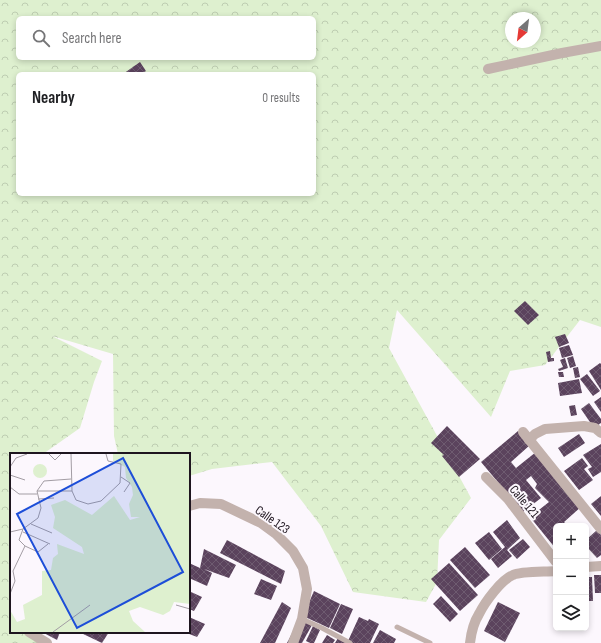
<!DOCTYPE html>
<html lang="en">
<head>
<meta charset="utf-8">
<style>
  :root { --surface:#fff; --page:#f2f2f2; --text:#202124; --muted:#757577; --line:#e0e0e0 }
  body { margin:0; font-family:"Sofia Sans Condensed",sans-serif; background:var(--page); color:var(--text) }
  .controls { position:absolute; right:12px; bottom:12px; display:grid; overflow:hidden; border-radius:6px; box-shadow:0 2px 6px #0003 }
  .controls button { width:36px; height:36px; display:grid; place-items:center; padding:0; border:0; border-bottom:1px solid var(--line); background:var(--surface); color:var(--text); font:20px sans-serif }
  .compass { position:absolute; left:505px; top:12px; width:36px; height:36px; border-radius:50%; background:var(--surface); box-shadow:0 2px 6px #0003; rotate:208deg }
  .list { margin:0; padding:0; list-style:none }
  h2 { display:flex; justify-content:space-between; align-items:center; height:52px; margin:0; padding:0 16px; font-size:17px }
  h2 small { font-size:13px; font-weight:400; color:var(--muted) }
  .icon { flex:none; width:22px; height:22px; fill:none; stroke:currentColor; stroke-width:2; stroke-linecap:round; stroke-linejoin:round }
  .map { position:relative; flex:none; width:601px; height:643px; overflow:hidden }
  .search { position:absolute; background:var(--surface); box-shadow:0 2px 6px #0003; left:16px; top:16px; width:300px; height:44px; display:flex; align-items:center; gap:10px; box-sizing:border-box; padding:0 14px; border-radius:6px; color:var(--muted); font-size:15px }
  .panel { position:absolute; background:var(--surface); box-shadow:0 2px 6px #0003; left:16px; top:72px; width:300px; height:124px; border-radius:6px }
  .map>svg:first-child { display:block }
  .forest { fill:url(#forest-crowns); fill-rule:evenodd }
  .building { fill:url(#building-cross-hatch) }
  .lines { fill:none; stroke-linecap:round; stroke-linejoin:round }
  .lane { stroke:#c3b2ad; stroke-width:5 }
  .street { stroke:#c3b2ad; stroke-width:10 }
  .labels { text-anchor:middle; stroke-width:4; stroke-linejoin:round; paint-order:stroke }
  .street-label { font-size:13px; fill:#1e151f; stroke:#fcf7fd }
  .inset-road { fill:none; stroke:#a39da4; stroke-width:1 }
  .view { fill:#1d4ed8; fill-opacity:0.15; stroke:#1d4ed8; stroke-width:2 }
  .inset-edge { fill:none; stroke:#1e151f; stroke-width:2 }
</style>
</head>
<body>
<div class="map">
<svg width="601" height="643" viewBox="0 0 601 643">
  <defs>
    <pattern id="forest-crowns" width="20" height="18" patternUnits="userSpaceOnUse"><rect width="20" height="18" fill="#def0cf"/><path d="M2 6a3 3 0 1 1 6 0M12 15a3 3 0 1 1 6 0" fill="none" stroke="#becdb1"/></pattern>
    <pattern id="building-cross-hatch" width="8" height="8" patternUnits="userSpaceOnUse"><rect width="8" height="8" fill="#5b435d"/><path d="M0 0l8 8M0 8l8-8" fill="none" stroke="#6e5b70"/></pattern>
  </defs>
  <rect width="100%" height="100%" fill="#fcf7fd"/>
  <path class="forest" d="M0,0H601V327L580,320L545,365L510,371L491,417L397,310L389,348L471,498L439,540L437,582L426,602L353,592L321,526L272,462L212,469L189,476V454H118L114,436L113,354L52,336L102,361L94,382L80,428L43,454H11V632H34L43,643H0ZM18,18H314V58H18ZM511,18H535V42H511ZM18,74H314V194H18Z"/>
  <g class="building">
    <polygon points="140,62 146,71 141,74 123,74"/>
    <polygon points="525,301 539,315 528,325 514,311"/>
    <polygon points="565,334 569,343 559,347 555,337"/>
    <polygon points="569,345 573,355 562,358 559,348"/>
    <polygon points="550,351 551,358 554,358 554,361 548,362 546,352"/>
    <polygon points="573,356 576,366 570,368 567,358"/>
    <polygon points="565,358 568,368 559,371 558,369 563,367 560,360"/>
    <polygon points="600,363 601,364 601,390 589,371"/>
    <polygon points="578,367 580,377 575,378 573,368"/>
    <polygon points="558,372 563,372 564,377 559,377"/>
    <polygon points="587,374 600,391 593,396 580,379"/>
    <polygon points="579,379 582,393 560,396 558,383"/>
    <polygon points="601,397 601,412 594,402"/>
    <polygon points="589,403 601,419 601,423 594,428 581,409"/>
    <polygon points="575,405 577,415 571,416 569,406"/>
    <polygon points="447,426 480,459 459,477 442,456 444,455 431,443"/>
    <polygon points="518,431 530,445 511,462 516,468 536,452 582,506 564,522 568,526 556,526 556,549 530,517 549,502 535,488 537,484 531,476 526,480 541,498 523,512 481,462"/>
    <polygon points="579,434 585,443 564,457 558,448"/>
    <polygon points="601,444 601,472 593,477 588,469 592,467 583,455"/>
    <polygon points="582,458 588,466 584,469 593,480 579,490 564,471"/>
    <polygon points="601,496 601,516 591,504"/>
    <polygon points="507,520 520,538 507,550 512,556 498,568 491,559 505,547 493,532"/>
    <polygon points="597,530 601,535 601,555 597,558 586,546 586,540"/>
    <polygon points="489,532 502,549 489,560 475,543"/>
    <polygon points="523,539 530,547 517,559 509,550"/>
    <polygon points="227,540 285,571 281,584 220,553"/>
    <polygon points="465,547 490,575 475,588 450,560"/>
    <polygon points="204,549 236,565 229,578 204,569 212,573 207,586 189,578 189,563 200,568"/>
    <polygon points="449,563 478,595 460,611 431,579"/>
    <polygon points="594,575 601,575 601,593 595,593"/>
    <polygon points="586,577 592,577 593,601 586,601"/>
    <polygon points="553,578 556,578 556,600 554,600"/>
    <polygon points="261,579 277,586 271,600 254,594"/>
    <polygon points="189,591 202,597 194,611 189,609"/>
    <polygon points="314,591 340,604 329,628 303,616"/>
    <polygon points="441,596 458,614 450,622 433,604"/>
    <polygon points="282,602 291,608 275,643 260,643"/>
    <polygon points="498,602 520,613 505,642 484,631"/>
    <polygon points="341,604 353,609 342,634 330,628"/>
    <polygon points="189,617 205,624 197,637 184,632 189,632"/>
    <polygon points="359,617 368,621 369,619 379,624 370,643 353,643 348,641"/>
    <polygon points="300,618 312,625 302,643 287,643"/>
    <polygon points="313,626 320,630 314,643 310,643 306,641"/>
    <polygon points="380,630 396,639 394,643 373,643"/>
    <polygon points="42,632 60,632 57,640"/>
    <polygon points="79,632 109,632 102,643"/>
    <polygon points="327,635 335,640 333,643 322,643"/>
    <polygon points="338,638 348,643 335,643"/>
  </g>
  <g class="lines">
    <g class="lane">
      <polyline points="302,619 322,628 350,643"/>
      <polyline points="397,627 430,643"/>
    </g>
    <g class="street">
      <polyline points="488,69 562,53 601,46"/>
      <polyline points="523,432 601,529"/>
      <polyline points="529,440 535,434 545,429 584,426 595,428 601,433"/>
      <polyline points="486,477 508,499 556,562"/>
      <polyline points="189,506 200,503 221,504 261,523 276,534 293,551 303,568 307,589 302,619 293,643"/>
      <polyline points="586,567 601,566"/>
      <polyline points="29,632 47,643"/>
      <path d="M470,643C471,634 474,622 479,614C485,602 501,580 513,575C521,571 546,572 556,571"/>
    </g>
  </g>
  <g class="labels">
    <g class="street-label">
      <text transform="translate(525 501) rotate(50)" y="5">Calle 121</text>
      <text transform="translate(273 519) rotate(35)" y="5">Calle 123</text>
    </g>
  </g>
  <g transform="translate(10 453)">
    <rect width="180" height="180" fill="#fcf7fd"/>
    <path d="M103,1H180V151L164,149L160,158L153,162L130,154L119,158L123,168L135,179H0V157L7,169L15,166L13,152L32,142V118L41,117L43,105L48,101L47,91L74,101L72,94L43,75L45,64L41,52L55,47L82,62L104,43L120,67L130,64H121L119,51L123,42L122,34L116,25L115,14L103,8Z" fill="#def0cf"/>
    <path d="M23 18a7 7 0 1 1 14 0a7 7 0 1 1-14 0Z" fill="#def0cf"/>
    <path class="inset-road" d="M39,1L45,7L51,1M61,1L62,38L66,47L78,51L91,48L110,30L111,11L98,8L96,1M0,14L6,5L17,1M0,22L15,27M111,24L120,30L114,39M0,34L9,41H27M27,38H62M28,46L44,45M21,71L42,80M0,79L13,76L28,65L31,55L27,38L34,28L61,26M13,79L40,91M15,93L28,99L38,91M0,141L5,128L3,118L15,93L9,87L13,76M166,152L180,156M43,179L80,152"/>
    <path class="view" d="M113,5L173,119L67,175L7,61Z"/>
    <rect width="180" height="180" class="inset-edge"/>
  </g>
</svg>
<div class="controls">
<button>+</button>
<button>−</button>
<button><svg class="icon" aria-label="layers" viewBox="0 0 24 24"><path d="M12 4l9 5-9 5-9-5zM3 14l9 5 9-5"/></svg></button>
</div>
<svg class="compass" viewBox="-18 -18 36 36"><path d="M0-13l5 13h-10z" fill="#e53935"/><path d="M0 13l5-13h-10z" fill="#757577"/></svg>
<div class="search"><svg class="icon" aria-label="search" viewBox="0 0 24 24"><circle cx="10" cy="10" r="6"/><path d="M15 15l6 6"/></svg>Search here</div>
<section class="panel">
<h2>Nearby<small>0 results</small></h2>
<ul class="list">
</ul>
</section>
</div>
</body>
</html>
